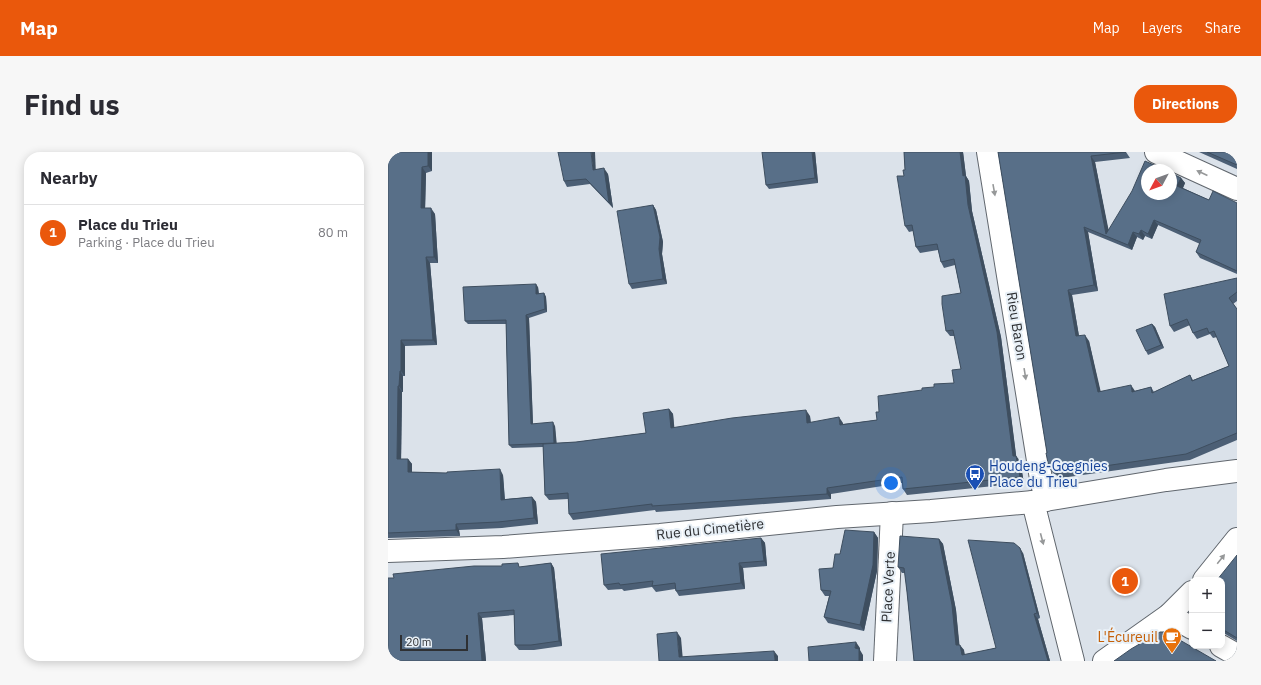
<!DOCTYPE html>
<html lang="en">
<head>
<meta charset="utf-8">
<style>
  :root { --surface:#fff; --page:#f7f7f7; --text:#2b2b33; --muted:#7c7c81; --line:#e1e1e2; --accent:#ea580c }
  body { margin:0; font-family:"IBM Plex Sans",sans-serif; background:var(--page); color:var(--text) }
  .controls { position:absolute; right:12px; bottom:12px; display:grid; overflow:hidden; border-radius:8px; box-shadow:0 2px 10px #0003 }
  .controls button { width:36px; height:36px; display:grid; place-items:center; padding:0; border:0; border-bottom:1px solid var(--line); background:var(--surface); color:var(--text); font:20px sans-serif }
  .compass { position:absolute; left:753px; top:12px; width:36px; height:36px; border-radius:50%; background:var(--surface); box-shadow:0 2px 10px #0003; rotate:229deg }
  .scale { position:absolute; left:12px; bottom:10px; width:68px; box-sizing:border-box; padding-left:4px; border:2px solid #2e3033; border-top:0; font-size:11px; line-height:14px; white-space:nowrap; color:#2e3033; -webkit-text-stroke:3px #e8f0f7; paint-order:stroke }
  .you { position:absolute; left:503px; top:331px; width:14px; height:14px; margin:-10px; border:3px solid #fff; border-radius:50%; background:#1a73e8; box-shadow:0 0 0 6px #1a73e833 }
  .badge { display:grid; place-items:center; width:26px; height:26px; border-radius:50%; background:var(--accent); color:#fff; font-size:13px; font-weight:700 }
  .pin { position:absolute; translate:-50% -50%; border:2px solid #fff; box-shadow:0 1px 4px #0006 }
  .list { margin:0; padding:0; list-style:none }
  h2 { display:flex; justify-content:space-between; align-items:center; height:52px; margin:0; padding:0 16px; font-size:17px }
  h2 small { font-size:13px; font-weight:400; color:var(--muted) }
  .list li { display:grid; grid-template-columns:26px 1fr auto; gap:12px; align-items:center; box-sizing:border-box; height:56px; padding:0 16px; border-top:1px solid var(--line) }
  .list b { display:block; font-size:15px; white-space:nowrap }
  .list p { margin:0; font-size:13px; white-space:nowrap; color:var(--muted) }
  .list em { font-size:13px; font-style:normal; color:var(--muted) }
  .map { position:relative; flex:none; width:849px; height:509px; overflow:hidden; border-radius:16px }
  header { display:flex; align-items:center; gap:24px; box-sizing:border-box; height:56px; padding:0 20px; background:var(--accent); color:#fff }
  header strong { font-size:19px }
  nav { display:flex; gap:22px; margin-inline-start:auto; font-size:14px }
  .intro { display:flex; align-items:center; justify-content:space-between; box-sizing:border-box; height:96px; padding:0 24px }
  h1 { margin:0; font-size:28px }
  .button { padding:10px 18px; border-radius:16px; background:var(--accent); color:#fff; font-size:14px; font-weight:700 }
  main { display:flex; gap:24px; padding:0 24px }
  aside { flex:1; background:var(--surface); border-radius:16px; box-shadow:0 2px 10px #0003 }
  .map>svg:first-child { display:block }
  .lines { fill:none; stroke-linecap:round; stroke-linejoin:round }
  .street-casing { stroke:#61676e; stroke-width:24 }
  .secondary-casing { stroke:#61676e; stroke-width:24 }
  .street { stroke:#fff; stroke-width:22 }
  .secondary { stroke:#fff; stroke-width:22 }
  .wall { fill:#4c5f75 }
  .shaded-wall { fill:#3e4e5f }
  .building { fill:#586f88; stroke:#3e4e5f }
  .oneway { fill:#969899 }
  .labels { text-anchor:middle; stroke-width:4; stroke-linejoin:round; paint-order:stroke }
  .street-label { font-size:14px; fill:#2e3033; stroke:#e8f0f7 }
  .transit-label { font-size:14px; fill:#164399; stroke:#e8f0f7; text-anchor:start }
  .food-label { font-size:14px; fill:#c56008; stroke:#e8f0f7; text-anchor:end }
</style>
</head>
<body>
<header>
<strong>Map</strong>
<nav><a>Map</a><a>Layers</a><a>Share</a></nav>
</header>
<div class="intro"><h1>Find us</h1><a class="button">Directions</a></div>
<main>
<aside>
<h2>Nearby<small></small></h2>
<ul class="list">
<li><span class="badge">1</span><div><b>Place du Trieu</b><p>Parking · Place du Trieu</p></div><em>80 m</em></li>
</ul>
</aside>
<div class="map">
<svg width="849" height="509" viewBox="0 0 849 509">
  <rect width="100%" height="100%" fill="#dbe2ea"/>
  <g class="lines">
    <g class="street-casing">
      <g id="street">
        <polyline points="600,0 653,327 658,348"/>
        <polyline points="768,0 849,37"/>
        <polyline points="645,350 685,509"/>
        <polyline points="816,428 849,387"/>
        <polyline points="781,463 804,476"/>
        <polyline points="833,494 849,503"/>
        <polyline points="497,509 504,361"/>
        <polyline points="716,509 781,463 804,440"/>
      </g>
    </g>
    <g class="secondary-casing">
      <polyline id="secondary" points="0,399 115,395 272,383 449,365 543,359 645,350 778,328 849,319"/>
    </g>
    <use href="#street" class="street"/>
    <use href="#secondary" class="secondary"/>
  </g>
  <g class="wall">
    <polygon points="0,0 44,0 44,19 38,21 37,56 47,62 50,111 42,111 49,193 17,194 17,224 15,224 15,240 14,240 13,307 20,307 24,312 24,320 115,323 117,347 144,345 148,350 150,372 114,376 71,378 72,384 0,386"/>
    <polygon points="427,0 430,31 381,37 378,33"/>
    <polygon points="516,0 575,0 578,24 581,29 584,59 613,185 628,304 632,309 636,331 519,343 515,337 514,331 443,342 443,347 268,360 267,358 185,368 181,362 180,347 161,348 157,343 155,295 124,296 121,293 118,172 80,172 77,169 150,135 151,142 156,141 158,145 159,160 141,166 145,272 167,274 168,291 188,290 258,281 281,257 285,262 286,276 422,264 423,271 455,271 455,272 489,268 491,260 534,238 566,231 573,217 567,184 562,184 558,179 573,141 567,113 556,116 553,110 550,98 532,101 528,95 525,79 521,80 517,74 516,24 517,18"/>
    <polygon points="610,0 738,0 742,6 707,10 720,78 793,26 797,31 795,36 821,48 849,51 849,122 812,106 808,100 812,92 770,73 764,87 757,84 755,88 749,85 744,98 700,80 710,139 684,143 691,184 701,189 712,239 747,239 763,235 766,240 802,223 805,228 841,214 829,185 825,186 822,182 809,187 805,181 802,173 786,180 782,174 849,126 849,149 845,152 849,157 849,288 802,308 673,326 665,321 661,316 659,301"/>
    <polygon points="811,0 849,0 849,17"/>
    <polygon points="208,17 220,22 225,56 202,32 179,35 176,29"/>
    <polygon points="265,53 268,58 275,90 274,102 279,132 244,137 241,132"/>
    <polygon points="764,172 767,175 776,196 760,203 758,199"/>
    <polygon points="486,380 490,386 489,419 476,479 440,471 436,465 441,444 437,444 433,438 452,402"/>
    <polygon points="373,386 377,391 379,414 355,416 357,437 291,444 288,439 287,437 268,440 264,435 236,439 234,437 220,438 216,433"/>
    <polygon points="551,387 555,392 568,458 571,493 576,498 576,503 608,496 635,401 652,466 650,467 662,509 526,509 517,421 514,421 510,415"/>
    <polygon points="849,403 849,489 834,480 834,428"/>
    <polygon points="163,411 166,416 174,494 146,498 131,498 127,493 126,463 94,466 98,509 0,509 6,426 133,415"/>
  </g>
  <g class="shaded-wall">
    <polygon points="40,0 44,0 44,19 40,14"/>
    <polygon points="203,0 207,0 208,23 205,18"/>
    <polygon points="424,0 427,0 430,31 427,26"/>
    <polygon points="572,0 575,0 578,24 581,29 584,59 613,185 629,310 625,304 575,24"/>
    <polygon points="703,4 707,10 722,85 718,82"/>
    <polygon points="34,15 38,21 37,61 33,56"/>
    <polygon points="216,16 220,22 225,56 221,51"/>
    <polygon points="793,26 797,31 793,40 789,34"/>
    <polygon points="265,53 268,58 275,90 274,102 279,132 275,127"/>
    <polygon points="43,56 47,62 50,111 46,105"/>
    <polygon points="766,68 770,73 764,87 760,82"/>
    <polygon points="696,75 700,80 710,139 706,133"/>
    <polygon points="753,78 757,84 755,88 751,82"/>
    <polygon points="745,80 749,85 744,98 740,93"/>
    <polygon points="38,105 42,111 49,193 45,188"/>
    <polygon points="148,132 150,135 151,145 148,142"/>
    <polygon points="680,138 684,143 692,190 688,184"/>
    <polygon points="156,141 158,145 159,160 157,157"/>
    <polygon points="138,163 141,166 145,275 143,272"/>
    <polygon points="764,172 767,175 776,196 773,193"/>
    <polygon points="697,183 701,189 714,245 710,240"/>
    <polygon points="13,188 17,194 17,224 13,219"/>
    <polygon points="12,219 15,224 15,240 11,234"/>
    <polygon points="743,233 747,239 744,240"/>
    <polygon points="10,234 14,240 13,313 9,307"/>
    <polygon points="281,257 285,262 287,282 283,276"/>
    <polygon points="418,258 422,264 423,277 419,271"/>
    <polygon points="451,265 455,271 456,278 452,273"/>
    <polygon points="165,270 167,274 169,294 166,291"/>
    <polygon points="628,304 632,309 636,331 632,325"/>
    <polygon points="20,307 24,312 24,325 20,320"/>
    <polygon points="112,317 115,323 117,353 113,348"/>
    <polygon points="439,336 443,342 443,347 439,342"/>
    <polygon points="144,345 148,350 150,372 146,366"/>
    <polygon points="68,372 71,378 72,384 68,378"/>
    <polygon points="486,380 490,386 489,419 476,479 472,473"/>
    <polygon points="373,386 377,391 379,414 376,409"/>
    <polygon points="551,387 555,392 568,458 572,498 568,493"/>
    <polygon points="632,396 635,401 652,466 649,461"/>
    <polygon points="163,411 166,416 174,494 171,489"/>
    <polygon points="351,411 355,416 357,437 353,431"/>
    <polygon points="90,461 94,466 98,509 94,509"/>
    <polygon points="646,462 650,467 662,509 660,509"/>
    <polygon points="289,480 293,486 295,509 291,505"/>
    <polygon points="468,490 472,496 472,498 475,503 475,509 471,509 467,496"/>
    <polygon points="572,493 576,498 578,508 574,503"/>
    <polygon points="386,499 390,504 390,509 387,509"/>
  </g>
  <g class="building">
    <polygon points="0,0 40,0 40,14 34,15 33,56 43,56 46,105 38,105 45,188 13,188 13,219 12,219 11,234 10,234 9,307 20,307 20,320 59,321 59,320 112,317 113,348 144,345 146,366 110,370 68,372 68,378 0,381"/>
    <polygon points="170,0 203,0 205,18 216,16 221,51 198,27 176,29"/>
    <polygon points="374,0 424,0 427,26 378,33"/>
    <polygon points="516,0 572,0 575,24 577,23 580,53 609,180 625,304 628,304 632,325 515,337 514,325 439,336 439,342 264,354 264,352 181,362 180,341 157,343 155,292 188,290 258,281 255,261 281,257 283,276 344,266 418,258 419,271 451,265 452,273 489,268 488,260 491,260 490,244 534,238 534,236 546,235 546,232 566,231 564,218 573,217 565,178 558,179 554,152 554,144 573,141 566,107 553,110 549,92 528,95 524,73 517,74 509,24 516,24 515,18 517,18"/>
    <polygon points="610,0 738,0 703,4 718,82 744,39 757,9 777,18 759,18 759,42 783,42 783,21 793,26 789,34 821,48 825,39 849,51 849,119 808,100 813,88 766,68 760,82 753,78 751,82 745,80 740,93 696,75 706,133 680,138 688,184 697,183 710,240 743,233 744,240 763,235 764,241 802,223 804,229 841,214 826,179 821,181 819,176 805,181 799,167 782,174 776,142 849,126 849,140 841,146 849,157 849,281 798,302 669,321 661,316 658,301 659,301"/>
    <polygon points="819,0 849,0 849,13"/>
    <polygon points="265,53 272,85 271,97 275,127 241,132 229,59"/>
    <polygon points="148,132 148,142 156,141 157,157 138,163 143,272 165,270 166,291 121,293 118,168 77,169 75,135"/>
    <polygon points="764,172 773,193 758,199 748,178"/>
    <polygon points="457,378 486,380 485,413 472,473 436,465 443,439 433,438 431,417 445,416 447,402 452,402"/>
    <polygon points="512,384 551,387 564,453 568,493 572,493 574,503 608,496 580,388 626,391 632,396 649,461 646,462 660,509 526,509 519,440 516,416 510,415"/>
    <polygon points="373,386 376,409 351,411 353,431 288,439 287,431 264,434 265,429 232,433 231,431 216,433 213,402"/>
    <polygon points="849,403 849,486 834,477 834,428 829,428"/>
    <polygon points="130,411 131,415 163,411 171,489 143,493 127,493 126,458 90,461 94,509 0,509 0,426 6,426 5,422 86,414 114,414 114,412"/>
    <polygon points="289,480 291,505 386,499 387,509 271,509 269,482"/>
    <polygon points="772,480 778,480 828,509 726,509 743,497"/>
    <polygon points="468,490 467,496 471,497 471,509 421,509 420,495"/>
  </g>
  <defs><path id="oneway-solid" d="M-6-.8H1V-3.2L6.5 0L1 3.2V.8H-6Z"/></defs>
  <g class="oneway">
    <use href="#oneway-solid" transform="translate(814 21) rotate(-155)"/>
    <use href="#oneway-solid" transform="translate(606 38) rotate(80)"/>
    <use href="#oneway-solid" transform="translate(637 222) rotate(81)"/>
    <use href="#oneway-solid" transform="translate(654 387) rotate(75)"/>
    <use href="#oneway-solid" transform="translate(833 407) rotate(-51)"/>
  </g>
  <defs>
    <g id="bus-pin" transform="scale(1)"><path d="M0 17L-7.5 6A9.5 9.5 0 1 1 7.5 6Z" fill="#1a4fb4" stroke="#e8f0f7"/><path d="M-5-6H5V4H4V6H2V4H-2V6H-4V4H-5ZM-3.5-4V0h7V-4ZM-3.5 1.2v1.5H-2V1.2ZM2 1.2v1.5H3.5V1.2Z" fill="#fff"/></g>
    <g id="cafe-pin" transform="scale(1)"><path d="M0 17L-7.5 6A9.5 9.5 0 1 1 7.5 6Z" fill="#e8710a" stroke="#e8f0f7"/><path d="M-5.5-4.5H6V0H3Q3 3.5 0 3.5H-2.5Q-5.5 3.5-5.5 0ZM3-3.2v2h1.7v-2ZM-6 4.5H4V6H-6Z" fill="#fff"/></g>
  </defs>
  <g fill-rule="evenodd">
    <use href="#bus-pin" x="587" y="322"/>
    <use href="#cafe-pin" x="784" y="485"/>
  </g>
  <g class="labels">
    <g class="street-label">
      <text transform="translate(629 174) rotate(81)" y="5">Rieu Baron</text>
      <text transform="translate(322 377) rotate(-6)" y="5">Rue du Cimetière</text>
      <text transform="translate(500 435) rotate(-87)" y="5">Place Verte</text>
    </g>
    <g class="transit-label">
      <text x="601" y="319">Houdeng-Gœgnies<tspan x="601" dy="16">Place du Trieu</tspan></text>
    </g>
    <g class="food-label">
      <text x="770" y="490">L'Écureuil</text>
    </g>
  </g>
</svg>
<div class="controls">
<button>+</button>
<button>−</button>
</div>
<svg class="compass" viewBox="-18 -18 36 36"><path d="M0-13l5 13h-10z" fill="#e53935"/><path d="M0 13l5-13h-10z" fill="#7c7c81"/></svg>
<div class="scale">20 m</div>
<div class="you"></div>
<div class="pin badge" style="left:737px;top:429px">1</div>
</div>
</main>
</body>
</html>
